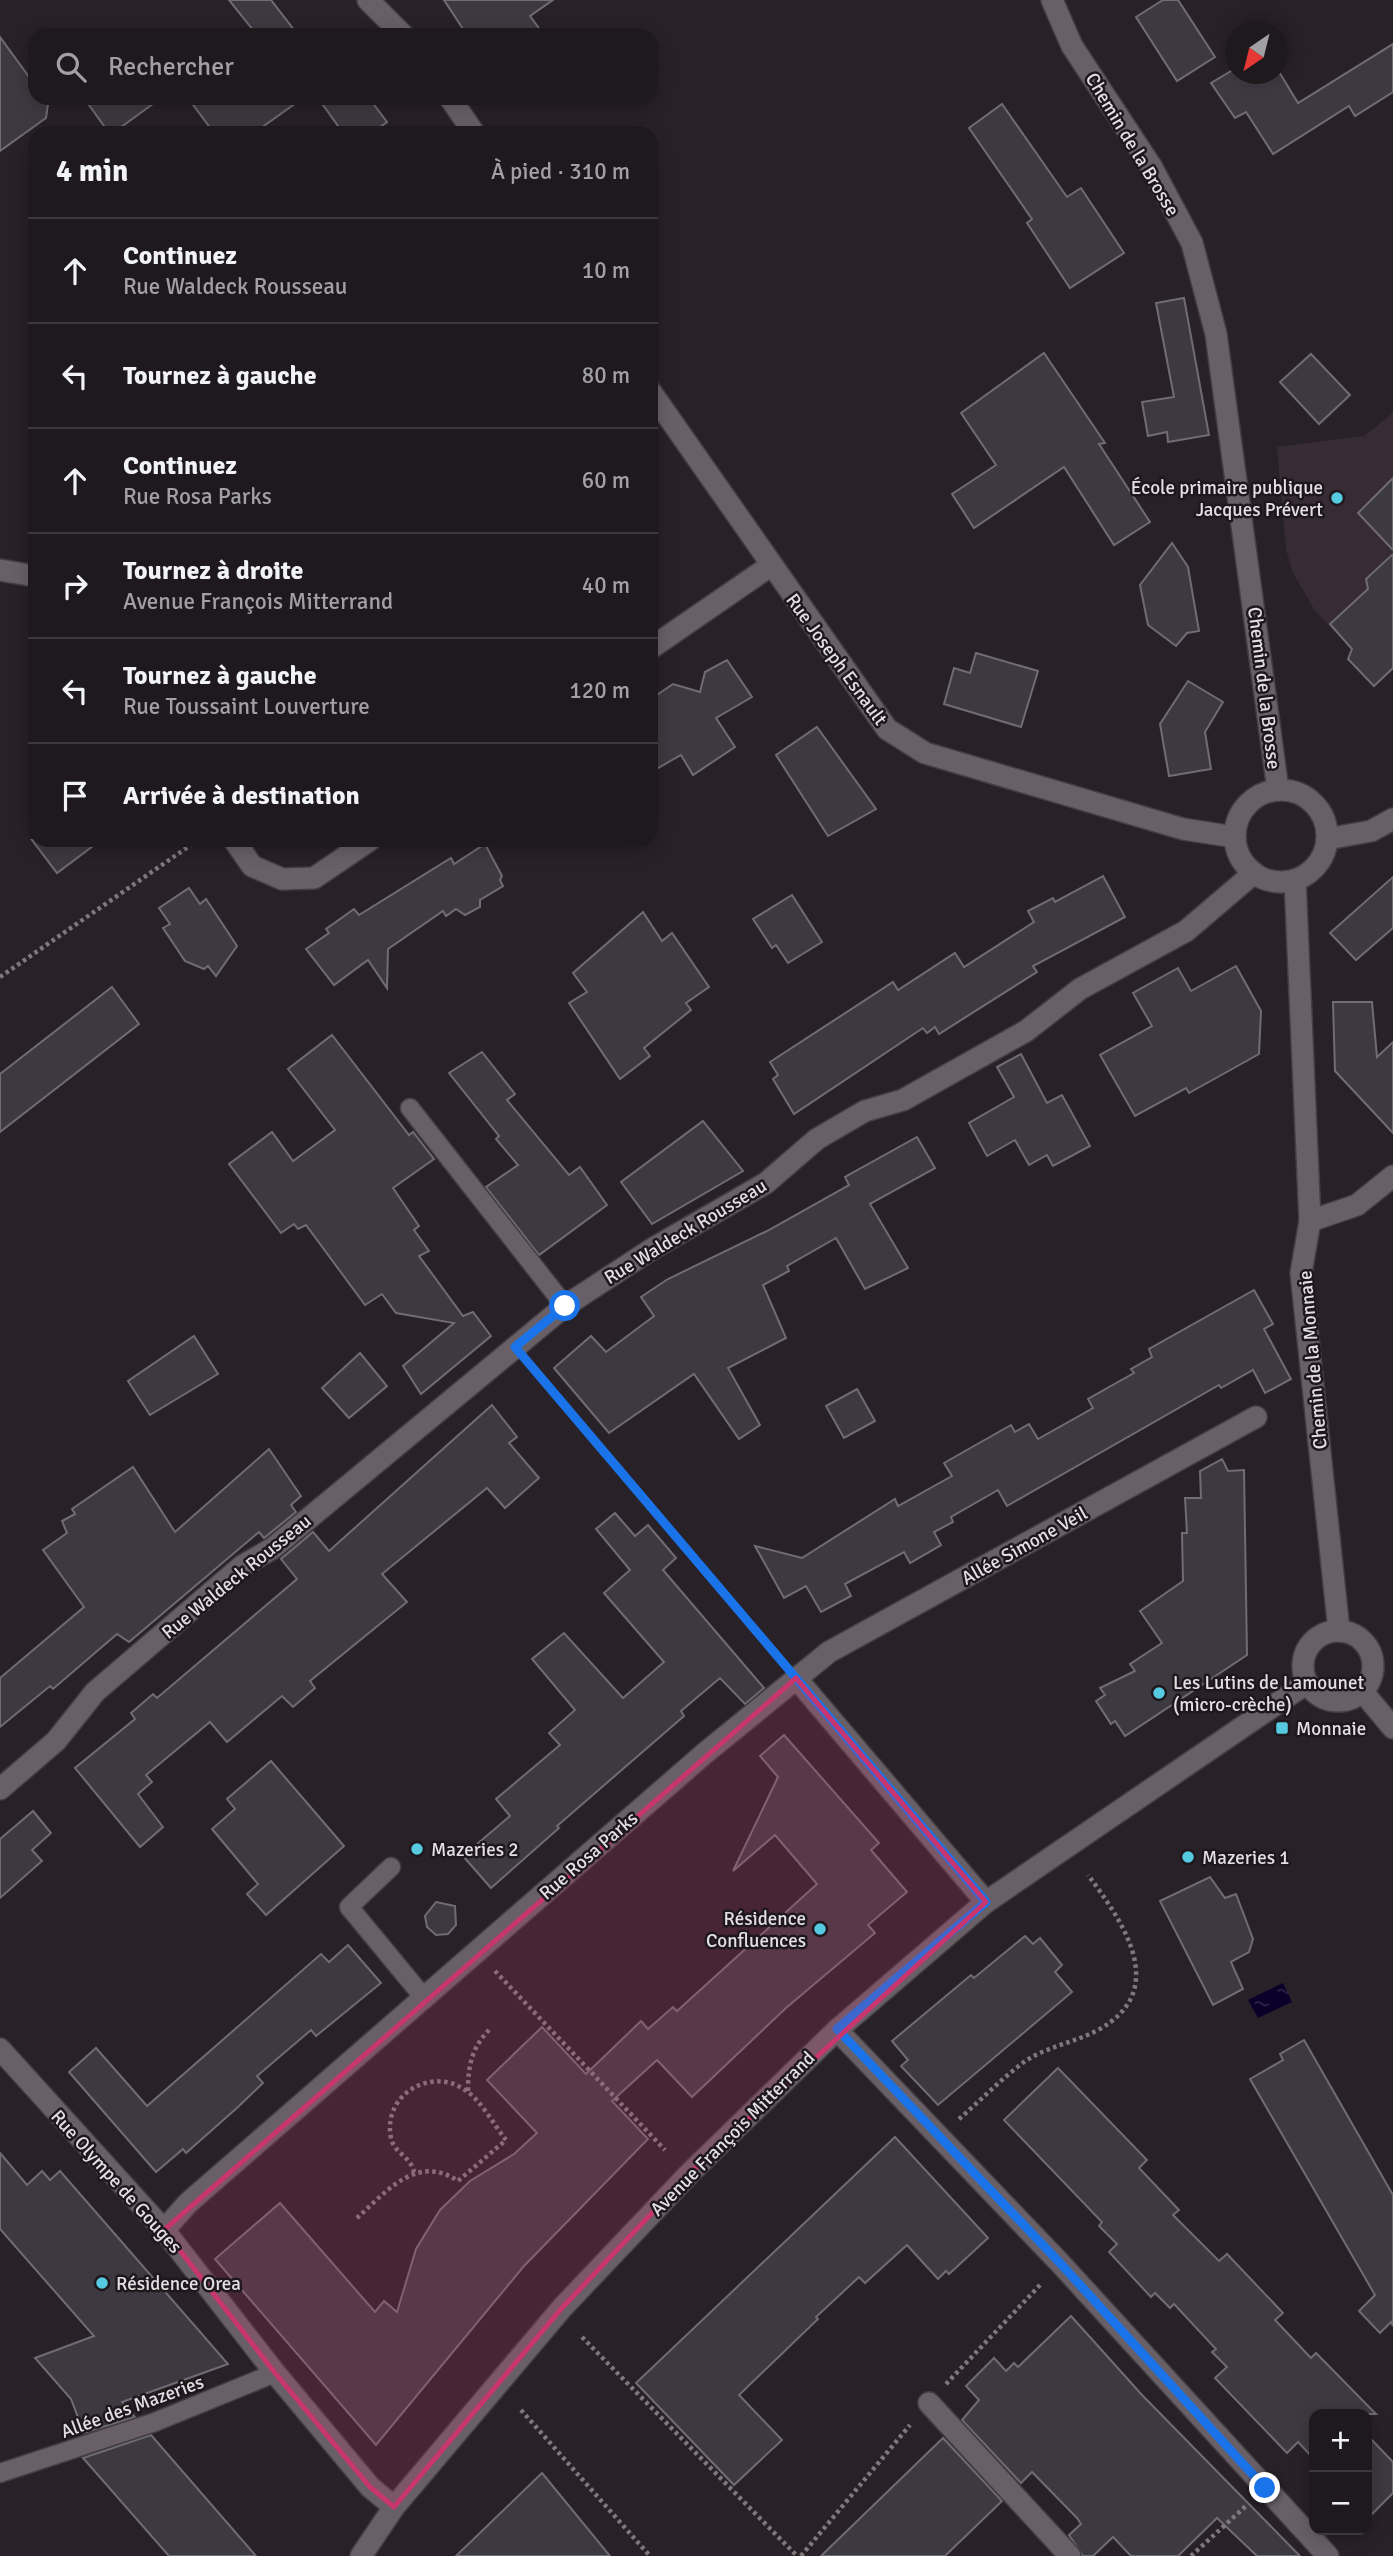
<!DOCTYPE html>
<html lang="fr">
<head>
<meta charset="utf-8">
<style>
  :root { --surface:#1e191d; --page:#2b262a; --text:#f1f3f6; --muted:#a1a0a4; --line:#3c383b }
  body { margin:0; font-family:Signika,sans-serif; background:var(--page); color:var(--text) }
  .controls { position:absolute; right:21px; bottom:21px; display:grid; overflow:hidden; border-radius:14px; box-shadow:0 4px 18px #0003 }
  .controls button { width:63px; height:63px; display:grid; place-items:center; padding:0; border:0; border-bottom:2px solid var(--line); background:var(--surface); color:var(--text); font:35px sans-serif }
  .compass { position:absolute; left:1225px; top:21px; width:63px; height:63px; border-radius:50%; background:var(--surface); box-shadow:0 4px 18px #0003; rotate:215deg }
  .stop { position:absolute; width:21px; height:21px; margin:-16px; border:5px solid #1a73e8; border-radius:50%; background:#fff }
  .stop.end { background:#1a73e8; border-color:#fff; box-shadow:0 2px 7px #0008 }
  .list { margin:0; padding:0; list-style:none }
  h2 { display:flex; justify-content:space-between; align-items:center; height:91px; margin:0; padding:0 28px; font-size:30px }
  h2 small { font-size:23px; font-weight:400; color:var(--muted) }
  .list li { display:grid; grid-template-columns:46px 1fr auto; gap:21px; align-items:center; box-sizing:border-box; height:105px; padding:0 28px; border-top:2px solid var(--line) }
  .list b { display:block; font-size:26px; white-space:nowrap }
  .list p { margin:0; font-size:23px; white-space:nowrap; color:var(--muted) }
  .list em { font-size:23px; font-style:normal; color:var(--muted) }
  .icon { flex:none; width:38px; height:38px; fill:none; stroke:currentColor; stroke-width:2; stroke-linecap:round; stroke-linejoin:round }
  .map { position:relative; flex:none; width:1393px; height:2556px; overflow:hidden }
  .search { position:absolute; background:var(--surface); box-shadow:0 4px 18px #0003; left:28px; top:28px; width:630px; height:77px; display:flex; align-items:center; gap:18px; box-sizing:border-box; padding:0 24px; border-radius:21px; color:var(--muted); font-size:26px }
  .panel { position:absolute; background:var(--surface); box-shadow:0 4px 18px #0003; left:28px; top:126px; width:630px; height:721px; border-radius:21px }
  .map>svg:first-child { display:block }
  .built { fill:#372b35 }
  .water { fill:url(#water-ripples) }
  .building { fill:#3d3940; stroke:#706b74; stroke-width:2 }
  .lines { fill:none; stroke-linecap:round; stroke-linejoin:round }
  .service-casing { stroke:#433e42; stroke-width:21 }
  .minor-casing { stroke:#433e42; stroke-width:24 }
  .tertiary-casing { stroke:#433e42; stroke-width:24 }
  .path { stroke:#7f797e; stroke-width:4.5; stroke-dasharray:3.5 3.5; stroke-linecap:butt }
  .service { stroke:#686066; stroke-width:18 }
  .minor { stroke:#686066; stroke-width:21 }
  .tertiary { stroke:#686066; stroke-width:21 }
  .route { stroke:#1a73e8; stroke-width:9 }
  .marked { fill:#c7366f; fill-opacity:0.2; stroke:#c7366f; stroke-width:5; stroke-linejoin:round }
  .poi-dot { fill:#55cae0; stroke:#1e181d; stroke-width:2.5 }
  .labels { text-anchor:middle; stroke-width:5; stroke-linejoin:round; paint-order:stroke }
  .street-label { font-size:19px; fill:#e3dfe2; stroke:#1e181d }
  .poi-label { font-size:19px; fill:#e3dfe2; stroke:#1e181d; text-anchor:start }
</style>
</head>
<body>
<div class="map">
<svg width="1393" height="2556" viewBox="0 0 1393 2556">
  <defs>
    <pattern id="water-ripples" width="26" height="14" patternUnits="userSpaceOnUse" patternTransform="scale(1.75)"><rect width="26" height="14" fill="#0a002a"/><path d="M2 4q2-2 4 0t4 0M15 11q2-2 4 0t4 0" fill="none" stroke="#2e2549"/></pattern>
  </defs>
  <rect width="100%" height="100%" fill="#282127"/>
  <polygon class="built" points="1393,413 1393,668 1373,685 1349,660 1354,651 1315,611 1292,571 1286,549 1277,447 1364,436"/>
  <polygon class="water" points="1283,1983 1292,2002 1258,2018 1248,2000"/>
  <g class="building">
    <polygon points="229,0 271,0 298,35 257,35"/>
    <polygon points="444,0 553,0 530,16 544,35 467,35"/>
    <polygon points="1163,0 1178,0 1215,57 1177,81 1136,17"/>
    <polygon points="0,37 35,85 35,98 44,98 48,104 46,118 0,151"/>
    <polygon points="1393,44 1393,92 1355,116 1349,106 1273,154 1246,112 1235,118 1211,83 1236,68 1236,74 1278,74 1278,70 1298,103"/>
    <polygon points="84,98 161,98 113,133 109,133"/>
    <polygon points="188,98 303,98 254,133 214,133"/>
    <polygon points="318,98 369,98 387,122 372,133 341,130"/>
    <polygon points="1002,104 1067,197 1081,188 1124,253 1070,288 1027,223 1032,219 969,128"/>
    <polygon points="1184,298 1209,435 1168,442 1167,432 1148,436 1142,402 1174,397 1156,303"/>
    <polygon points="1044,353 1105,443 1099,444 1150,522 1114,545 1064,467 974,528 952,494 996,465 961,413"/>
    <polygon points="1311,354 1350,395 1319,424 1280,382"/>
    <polygon points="1393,478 1393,550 1358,513"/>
    <polygon points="1172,543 1188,567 1199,631 1187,633 1176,646 1148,625 1140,585"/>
    <polygon points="1393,554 1393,668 1374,686 1348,659 1352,649 1330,624 1368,589 1366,579"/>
    <polygon points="976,653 1038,671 1021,727 944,704 954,668 970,673"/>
    <polygon points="727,660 752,697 716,718 735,747 693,775 681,755 651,772 651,699 673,684 700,692 705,672"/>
    <polygon points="1188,681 1223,702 1205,732 1211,769 1169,776 1160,724"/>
    <polygon points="817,727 876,809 828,836 776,755"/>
    <polygon points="32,840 101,840 57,873"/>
    <polygon points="485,844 502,876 500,880 503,886 480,900 480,907 465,915 456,909 446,916 443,911 388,949 387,988 368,960 334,985 306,949 329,933 326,929 354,909 359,915 451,858 454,864"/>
    <polygon points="1103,876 1125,917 1033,966 1037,972 939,1034 935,1027 927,1033 923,1028 794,1114 773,1079 778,1075 770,1062 893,982 898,990 955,953 964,967 1034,922 1028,911 1053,898 1055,902"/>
    <polygon points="1393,877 1393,928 1356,960 1330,933"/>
    <polygon points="189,888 200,904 206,899 237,946 216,976 208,966 204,969 185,961 163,928 170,924 159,908"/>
    <polygon points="792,895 822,942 788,963 776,945 772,948 753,919"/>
    <polygon points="643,912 662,941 672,933 709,987 686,1003 691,1010 644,1048 650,1056 620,1079 569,1003 587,992 573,973"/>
    <polygon points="1236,966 1261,1011 1259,1054 1189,1093 1186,1088 1135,1116 1100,1055 1152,1026 1133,993 1178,968 1191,991"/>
    <polygon points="112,987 139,1024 0,1132 0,1074"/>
    <polygon points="1333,1002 1372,1002 1377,1057 1393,1042 1393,1133 1335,1071"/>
    <polygon points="332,1035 409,1135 413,1132 434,1159 393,1188 419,1226 414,1230 429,1251 419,1256 463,1316 473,1312 491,1336 421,1394 403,1366 454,1323 396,1313 382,1294 365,1305 306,1225 298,1229 294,1224 281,1233 229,1164 272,1132 293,1161 335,1130 288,1069"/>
    <polygon points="482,1052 515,1094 507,1100 569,1175 580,1167 607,1205 539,1255 486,1187 518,1165 496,1139 499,1136 449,1073"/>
    <polygon points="1021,1054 1047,1103 1062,1095 1090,1146 1053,1166 1047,1155 1029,1165 1015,1140 987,1156 969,1123 1014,1097 997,1067"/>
    <polygon points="703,1121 743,1171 652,1224 621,1182"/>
    <polygon points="917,1137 935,1168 870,1204 908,1268 865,1289 836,1238 787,1266 789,1271 763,1285 786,1338 728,1368 760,1425 739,1439 694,1374 609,1433 554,1368 591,1336 606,1352 654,1316 641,1297 668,1279 767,1231 849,1185 845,1177"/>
    <polygon points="1254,1290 1273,1324 1264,1329 1291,1379 1265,1393 1253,1370 1221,1388 1219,1385 1007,1506 998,1490 951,1517 953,1522 934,1532 941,1545 910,1563 904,1552 845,1584 851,1596 821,1612 806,1586 784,1598 755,1546 802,1558 895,1499 898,1506 952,1476 944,1463 1011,1425 1015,1432 1029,1424 1038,1439 1093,1408 1088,1399 1134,1373 1131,1369 1152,1357 1149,1349"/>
    <polygon points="194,1336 218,1374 150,1415 128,1381"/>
    <polygon points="360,1353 387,1386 349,1418 322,1388"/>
    <polygon points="857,1389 875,1421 844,1438 826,1406"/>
    <polygon points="492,1405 517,1437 509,1443 539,1478 505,1508 487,1488 382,1574 407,1602 310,1681 315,1688 293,1707 282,1696 227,1742 210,1722 146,1775 152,1782 138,1794 163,1827 140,1847 75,1768 135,1719 131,1713 153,1694 157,1698 297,1579 281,1559 313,1532 329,1551"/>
    <polygon points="269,1449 301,1496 291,1505 296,1512 264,1538 259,1532 129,1642 117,1634 53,1689 50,1686 0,1727 0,1678 84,1607 43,1550 67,1533 62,1521 75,1514 72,1509 133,1467 175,1532"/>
    <polygon points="1222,1459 1228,1471 1244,1470 1247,1655 1125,1736 1115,1721 1111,1724 1096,1701 1105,1695 1100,1688 1135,1671 1130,1664 1162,1643 1140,1611 1183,1581 1182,1533 1187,1533 1185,1498 1201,1498 1200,1471"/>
    <polygon points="615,1513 635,1536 648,1525 676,1558 663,1570 764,1688 745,1704 720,1678 681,1711 684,1716 557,1826 559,1828 491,1888 463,1856 510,1816 496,1799 560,1745 549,1733 575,1710 532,1659 564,1633 623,1698 664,1662 604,1593 630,1570 596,1529"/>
    <polygon points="784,1735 879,1843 871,1850 907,1892 868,1925 875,1933 786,2008 692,2097 657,2060 612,2101 648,2139 524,2266 376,2445 215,2259 280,2203 375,2312 384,2301 397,2312 416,2249 440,2210 470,2181 514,2154 537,2133 487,2080 542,2027 586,2074 641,2021 648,2029 673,2007 677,2011 817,1884 775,1835 733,1871 778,1777 760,1756"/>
    <polygon points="271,1761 344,1846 266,1915 247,1894 258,1884 212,1829 235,1809 227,1799"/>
    <polygon points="33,1811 51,1833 32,1850 42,1861 0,1898 0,1839"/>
    <polygon points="1210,1877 1225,1898 1236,1894 1253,1939 1249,1952 1231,1962 1243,1989 1213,2005 1160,1901"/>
    <polygon points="436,1902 455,1906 456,1925 448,1934 436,1935 427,1927 425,1916"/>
    <polygon points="1025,1936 1033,1944 1040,1938 1062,1965 1055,1972 1072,1992 938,2105 901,2066 908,2060 892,2041 971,1975 974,1978"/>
    <polygon points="348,1945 381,1983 316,2036 311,2030 257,2076 263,2083 238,2107 186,2153 183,2149 156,2172 69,2072 96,2048 147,2106 321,1954 329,1962"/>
    <polygon points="1304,2040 1393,2195 1393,2326 1391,2322 1380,2333 1359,2311 1375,2295 1250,2079 1283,2060 1280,2054"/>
    <polygon points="1058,2068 1147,2160 1139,2168 1179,2210 1173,2215 1219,2261 1227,2254 1283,2313 1275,2320 1311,2358 1316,2353 1376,2414 1314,2414 1314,2459 1298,2442 1287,2453 1215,2378 1227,2367 1212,2352 1216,2349 1174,2304 1170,2308 1155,2293 1151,2297 1109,2252 1117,2244 1099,2226 1102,2222 1004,2120"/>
    <polygon points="895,2137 988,2238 949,2274 946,2271 938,2279 907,2245 865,2283 859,2277 816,2317 818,2319 739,2395 782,2440 734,2485 636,2383"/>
    <polygon points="0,2153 27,2185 42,2171 50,2180 60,2171 228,2364 122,2402 135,2417 84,2433 71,2399 35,2358 94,2336 0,2229"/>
    <polygon points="1071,2316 1142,2395 1300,2556 1257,2556 1217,2518 1178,2556 1131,2556 1113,2537 1093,2556 1083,2556 1069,2535 1081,2524 1077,2518 1032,2472 1021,2483 962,2420 979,2400 966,2386 994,2358 1006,2371 1014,2363 1018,2367"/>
    <polygon points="151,2435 256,2556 169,2556 83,2458"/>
    <polygon points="1367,2435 1393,2462 1393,2493 1367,2519"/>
    <polygon points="943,2438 1002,2501 945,2556 821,2556"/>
    <polygon points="542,2473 610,2556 456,2556"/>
  </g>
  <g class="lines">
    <g class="service-casing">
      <g id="service">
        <polyline points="410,1108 565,1306"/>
        <polyline points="391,1867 349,1907 425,1999"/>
        <polyline points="0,2473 155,2422 275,2373"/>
      </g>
    </g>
    <g class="minor-casing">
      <g id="minor">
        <polyline points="368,0 403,35"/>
        <polyline points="450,98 474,133"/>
        <polyline points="651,392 887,729 925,753 1183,829 1235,837"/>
        <polyline points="0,570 35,576"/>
        <polyline points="651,648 770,566"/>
        <polyline points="1327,839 1371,831 1393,819"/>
        <polyline points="234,840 252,866 282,879 314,878 370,840"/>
        <polyline points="1310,1221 1357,1205 1393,1176"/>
        <polyline points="796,1678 986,1902"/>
        <polyline points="0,1789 56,1741 95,1692 242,1566 273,1548 565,1306 652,1249 766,1183 817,1139 865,1111 903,1100 1026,1031 1080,989 1186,931 1254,873"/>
        <polyline points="837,2030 1060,2263 1328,2556"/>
        <polyline points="0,2049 164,2230 275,2373 370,2487 394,2507"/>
        <polyline points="164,2230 188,2203 705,1753 829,1652 1256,1417"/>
        <polyline points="929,2403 1070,2556"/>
        <polyline points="361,2556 394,2507 562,2308 689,2174 837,2030 986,1902 1307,1683"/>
      </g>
    </g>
    <g class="tertiary-casing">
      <g id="tertiary">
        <polyline points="1052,0 1072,46 1151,166 1192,243 1216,334 1278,790"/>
        <circle cx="1281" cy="836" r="46"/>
        <polyline points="1295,880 1310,1221 1301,1273 1339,1631"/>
        <circle cx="1338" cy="1666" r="35"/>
        <polyline points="1362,1691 1393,1728"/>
      </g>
    </g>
    <g class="path">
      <polyline points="0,977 198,840"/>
      <polyline points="533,1369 779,1659"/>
      <polyline points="495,1971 665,2150"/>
      <path d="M468,2091C468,2065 472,2047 490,2029"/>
      <path d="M959,2119C980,2101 1001,2079 1024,2062C1047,2046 1074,2043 1098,2030C1171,1990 1123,1922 1088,1875"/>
      <path d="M357,2218C386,2192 417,2153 458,2181L506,2140C494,2125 481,2100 465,2090C431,2066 382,2095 391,2138C394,2153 411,2157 414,2172"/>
      <polyline points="582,2337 797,2556"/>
      <polyline points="946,2384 1041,2284"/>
      <polyline points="521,2410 650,2556"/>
      <polyline points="801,2556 910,2425"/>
      <polyline points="1191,2556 1247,2505"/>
    </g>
    <use href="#service" class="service"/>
    <use href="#minor" class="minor"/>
    <use href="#tertiary" class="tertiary"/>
  </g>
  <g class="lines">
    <polyline class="route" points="565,1306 515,1347 986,1902 837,2029 1060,2263 1265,2488"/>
  </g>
  <path class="marked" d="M796,1678L986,1902L689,2174L562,2308L394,2507L370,2487L275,2373L164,2230Z"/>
  <g class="poi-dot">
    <circle cx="1337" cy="498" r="7"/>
    <circle cx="1159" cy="1693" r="7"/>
    <rect x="1275" y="1721" width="14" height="14" rx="3.5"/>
    <circle cx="417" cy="1849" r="7"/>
    <circle cx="1188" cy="1857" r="7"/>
    <circle cx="820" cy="1929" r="7"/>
    <circle cx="102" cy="2283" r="7"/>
  </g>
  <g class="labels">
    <g class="street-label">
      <text transform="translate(1133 144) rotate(59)" y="7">Chemin de la Brosse</text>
      <text transform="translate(837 659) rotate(54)" y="7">Rue Joseph Esnault</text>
      <text transform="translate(1265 688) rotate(83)" y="7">Chemin de la Brosse</text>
      <text transform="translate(685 1231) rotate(-31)" y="7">Rue Waldeck Rousseau</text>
      <text transform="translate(1312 1360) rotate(-95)" y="7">Chemin de la Monnaie</text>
      <text transform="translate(1024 1545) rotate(-29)" y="7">Allée Simone Veil</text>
      <text transform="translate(236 1576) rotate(-39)" y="7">Rue Waldeck Rousseau</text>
      <text transform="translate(588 1855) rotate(-41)" y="7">Rue Rosa Parks</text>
      <text transform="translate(732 2133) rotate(-45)" y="7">Avenue François Mitterrand</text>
      <text transform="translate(117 2181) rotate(48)" y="7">Rue Olympe de Gouges</text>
      <text transform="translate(132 2406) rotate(-20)" y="7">Allée des Mazeries</text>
    </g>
    <g class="poi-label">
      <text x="1323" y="494" text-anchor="end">École primaire publique<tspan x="1323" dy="22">Jacques Prévert</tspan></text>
      <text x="1173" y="1689">Les Lutins de Lamounet<tspan x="1173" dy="22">(micro-crèche)</tspan></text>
      <text x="1296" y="1735">Monnaie</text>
      <text x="431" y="1856">Mazeries 2</text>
      <text x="1202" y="1864">Mazeries 1</text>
      <text x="806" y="1925" text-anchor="end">Résidence<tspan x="806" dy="22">Confluences</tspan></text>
      <text x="116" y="2290">Résidence Orea</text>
    </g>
  </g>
</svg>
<div class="controls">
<button>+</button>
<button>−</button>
</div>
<svg class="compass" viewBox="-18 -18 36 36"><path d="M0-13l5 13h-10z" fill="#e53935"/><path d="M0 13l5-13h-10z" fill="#a1a0a4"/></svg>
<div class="stop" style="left:565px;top:1306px"></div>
<div class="stop end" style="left:1265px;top:2488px"></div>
<div class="search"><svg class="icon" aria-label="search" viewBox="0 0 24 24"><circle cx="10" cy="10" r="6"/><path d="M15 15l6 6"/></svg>Rechercher</div>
<section class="panel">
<h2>4 min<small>À pied · 310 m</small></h2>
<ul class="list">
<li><svg class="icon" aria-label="ahead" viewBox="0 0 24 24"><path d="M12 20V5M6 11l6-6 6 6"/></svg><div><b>Continuez</b><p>Rue Waldeck Rousseau</p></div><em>10 m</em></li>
<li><svg class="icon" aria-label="left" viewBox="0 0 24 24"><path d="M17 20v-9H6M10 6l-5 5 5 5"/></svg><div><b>Tournez à gauche</b></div><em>80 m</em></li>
<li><svg class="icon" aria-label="ahead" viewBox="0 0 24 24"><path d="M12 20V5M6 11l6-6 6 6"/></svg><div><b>Continuez</b><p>Rue Rosa Parks</p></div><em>60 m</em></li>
<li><svg class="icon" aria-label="right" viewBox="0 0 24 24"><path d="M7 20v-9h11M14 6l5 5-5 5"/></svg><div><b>Tournez à droite</b><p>Avenue François Mitterrand</p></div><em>40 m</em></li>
<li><svg class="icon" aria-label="left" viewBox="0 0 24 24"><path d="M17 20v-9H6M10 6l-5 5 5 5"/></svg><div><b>Tournez à gauche</b><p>Rue Toussaint Louverture</p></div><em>120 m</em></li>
<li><svg class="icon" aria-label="arrive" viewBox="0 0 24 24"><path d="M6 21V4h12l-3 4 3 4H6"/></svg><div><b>Arrivée à destination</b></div></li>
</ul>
</section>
</div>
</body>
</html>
